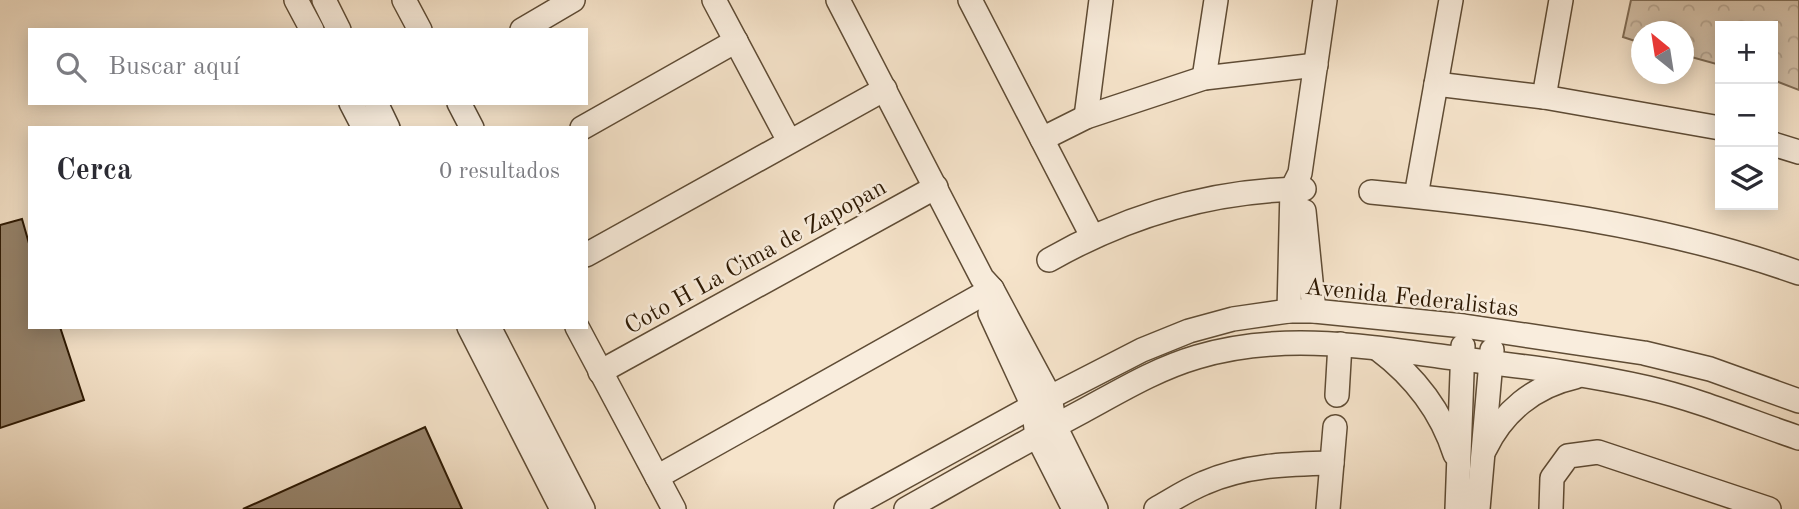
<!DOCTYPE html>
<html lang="es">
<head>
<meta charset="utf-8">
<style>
  :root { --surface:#fff; --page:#f7f7f7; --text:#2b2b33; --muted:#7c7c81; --line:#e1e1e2 }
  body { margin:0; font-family:"Old Standard TT",serif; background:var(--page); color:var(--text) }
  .controls { position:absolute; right:21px; top:21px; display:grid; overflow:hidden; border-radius:0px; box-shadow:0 4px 18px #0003 }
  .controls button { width:63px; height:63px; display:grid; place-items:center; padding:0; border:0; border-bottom:2px solid var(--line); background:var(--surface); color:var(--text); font:35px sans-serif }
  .compass { position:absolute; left:1631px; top:21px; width:63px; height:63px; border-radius:50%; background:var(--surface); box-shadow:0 4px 18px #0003; rotate:330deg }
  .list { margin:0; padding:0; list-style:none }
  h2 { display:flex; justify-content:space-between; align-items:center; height:91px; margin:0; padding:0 28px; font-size:30px }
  h2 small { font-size:23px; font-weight:400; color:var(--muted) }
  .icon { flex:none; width:38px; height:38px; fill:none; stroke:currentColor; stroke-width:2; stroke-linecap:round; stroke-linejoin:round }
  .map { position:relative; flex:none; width:1799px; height:509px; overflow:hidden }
  .search { position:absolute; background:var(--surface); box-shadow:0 4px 18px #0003; left:28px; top:28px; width:560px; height:77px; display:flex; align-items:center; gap:18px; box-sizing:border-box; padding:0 24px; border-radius:0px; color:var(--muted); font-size:26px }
  .panel { position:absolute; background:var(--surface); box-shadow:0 4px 18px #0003; left:28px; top:126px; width:560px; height:203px; border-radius:0px }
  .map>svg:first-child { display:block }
  .forest { fill:url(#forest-crowns); stroke:#806d56; stroke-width:2 }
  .building { fill:#96836b; stroke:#2d1903; stroke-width:2 }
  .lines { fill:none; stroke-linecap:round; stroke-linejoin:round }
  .minor-casing { stroke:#5f4c35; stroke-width:26 }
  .minor { stroke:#f9eddd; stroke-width:23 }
  .labels { text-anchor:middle; stroke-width:5; stroke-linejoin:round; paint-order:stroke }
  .street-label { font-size:24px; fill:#2d1903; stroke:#f9eddd }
</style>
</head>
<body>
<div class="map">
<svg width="1799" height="509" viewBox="0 0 1799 509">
  <defs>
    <pattern id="forest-crowns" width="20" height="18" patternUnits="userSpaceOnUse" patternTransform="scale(1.75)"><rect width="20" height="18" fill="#d4c1a9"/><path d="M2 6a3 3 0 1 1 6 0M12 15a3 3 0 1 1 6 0" fill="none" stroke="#b6a590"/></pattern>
  </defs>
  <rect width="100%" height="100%" fill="#f6e4cb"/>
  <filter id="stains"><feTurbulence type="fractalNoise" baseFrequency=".00286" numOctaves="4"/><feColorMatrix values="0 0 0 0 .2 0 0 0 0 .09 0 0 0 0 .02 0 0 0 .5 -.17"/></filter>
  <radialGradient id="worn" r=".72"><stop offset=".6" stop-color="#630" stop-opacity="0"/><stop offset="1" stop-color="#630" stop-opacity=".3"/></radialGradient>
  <polygon class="forest" points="1631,0 1799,0 1799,90 1773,80 1773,26 1720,26 1720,65 1684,55 1684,32 1642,32 1641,43 1623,37"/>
  <g class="building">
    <polygon points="22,219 30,247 30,327 60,327 84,400 0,428 0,225"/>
    <polygon points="425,427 462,509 243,509"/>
  </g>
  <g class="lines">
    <g class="minor-casing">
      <g id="minor">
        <polyline points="296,0 312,30"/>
        <polyline points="324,0 339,30"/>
        <polyline points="404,0 420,30"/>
        <polyline points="714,0 789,141"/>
        <polyline points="838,0 982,278 992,289 1050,397 1055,426 1096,509"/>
        <polyline points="970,0 1092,236"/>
        <polyline points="522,30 573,0"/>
        <polyline points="1204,78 1216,0"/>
        <polyline points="1436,84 1544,97 1720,128"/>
        <polyline points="1544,97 1561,0"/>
        <polyline points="351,103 364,128"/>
        <polyline points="376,103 388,128"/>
        <polyline points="459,103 472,128"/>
        <polyline points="1086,117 1101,0"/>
        <polyline points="582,128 736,41"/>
        <polyline points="1042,139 1086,117 1204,78 1316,65"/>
        <polyline points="1773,144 1799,152"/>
        <path d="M1371,192C1515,206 1662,224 1799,273"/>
        <polyline points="1416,196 1451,0"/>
        <polyline points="1304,211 1314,311"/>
        <polyline points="586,255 885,89"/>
        <path d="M1049,260C1128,215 1213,190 1304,189"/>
        <polyline points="1289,311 1292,189 1300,173 1325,0"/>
        <polyline points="990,313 1033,406 1037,436 1074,509"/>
        <polyline points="469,327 562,509"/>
        <polyline points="489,327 583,509"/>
        <polyline points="577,327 674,509"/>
        <path d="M1378,349C1414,376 1441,410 1455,454"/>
        <polyline points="600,372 936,187"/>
        <polyline points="1337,395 1340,344"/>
        <path d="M1485,449C1503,412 1534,386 1575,377"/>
        <polyline points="657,477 992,289"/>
        <polyline points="846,509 1033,406 1142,350 1189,331 1233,319 1289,311 1314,311 1464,326 1644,353 1710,369 1799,401"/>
        <path d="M906,509C965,476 1023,443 1083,411C1120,391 1156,369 1197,357C1277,333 1358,345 1439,356C1509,365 1579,372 1648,388C1700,400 1749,421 1799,438"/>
        <path d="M1156,509C1172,500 1187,490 1204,483C1245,465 1287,464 1332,463"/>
        <polyline points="1328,509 1335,427"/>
        <polyline points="1457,509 1463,346"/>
        <polyline points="1478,509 1492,350"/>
        <polyline points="1551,509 1552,478 1568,456 1598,452 1769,509"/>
      </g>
    </g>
    <use href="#minor" class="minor"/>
  </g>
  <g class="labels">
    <g class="street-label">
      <text transform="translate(755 256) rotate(-29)" y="8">Coto H La Cima de Zapopan</text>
      <text transform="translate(1412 297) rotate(6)" y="8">Avenida Federalistas</text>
    </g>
  </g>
  <rect width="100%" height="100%" filter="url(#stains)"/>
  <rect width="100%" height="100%" fill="url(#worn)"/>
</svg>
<div class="controls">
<button>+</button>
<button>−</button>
<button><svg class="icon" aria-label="layers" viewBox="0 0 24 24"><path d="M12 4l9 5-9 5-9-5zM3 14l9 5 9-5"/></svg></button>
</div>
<svg class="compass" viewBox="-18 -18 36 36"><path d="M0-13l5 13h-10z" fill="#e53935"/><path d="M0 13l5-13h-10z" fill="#7c7c81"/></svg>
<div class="search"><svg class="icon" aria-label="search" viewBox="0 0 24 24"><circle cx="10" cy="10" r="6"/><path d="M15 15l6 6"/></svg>Buscar aquí</div>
<section class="panel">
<h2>Cerca<small>0 resultados</small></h2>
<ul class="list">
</ul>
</section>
</div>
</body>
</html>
